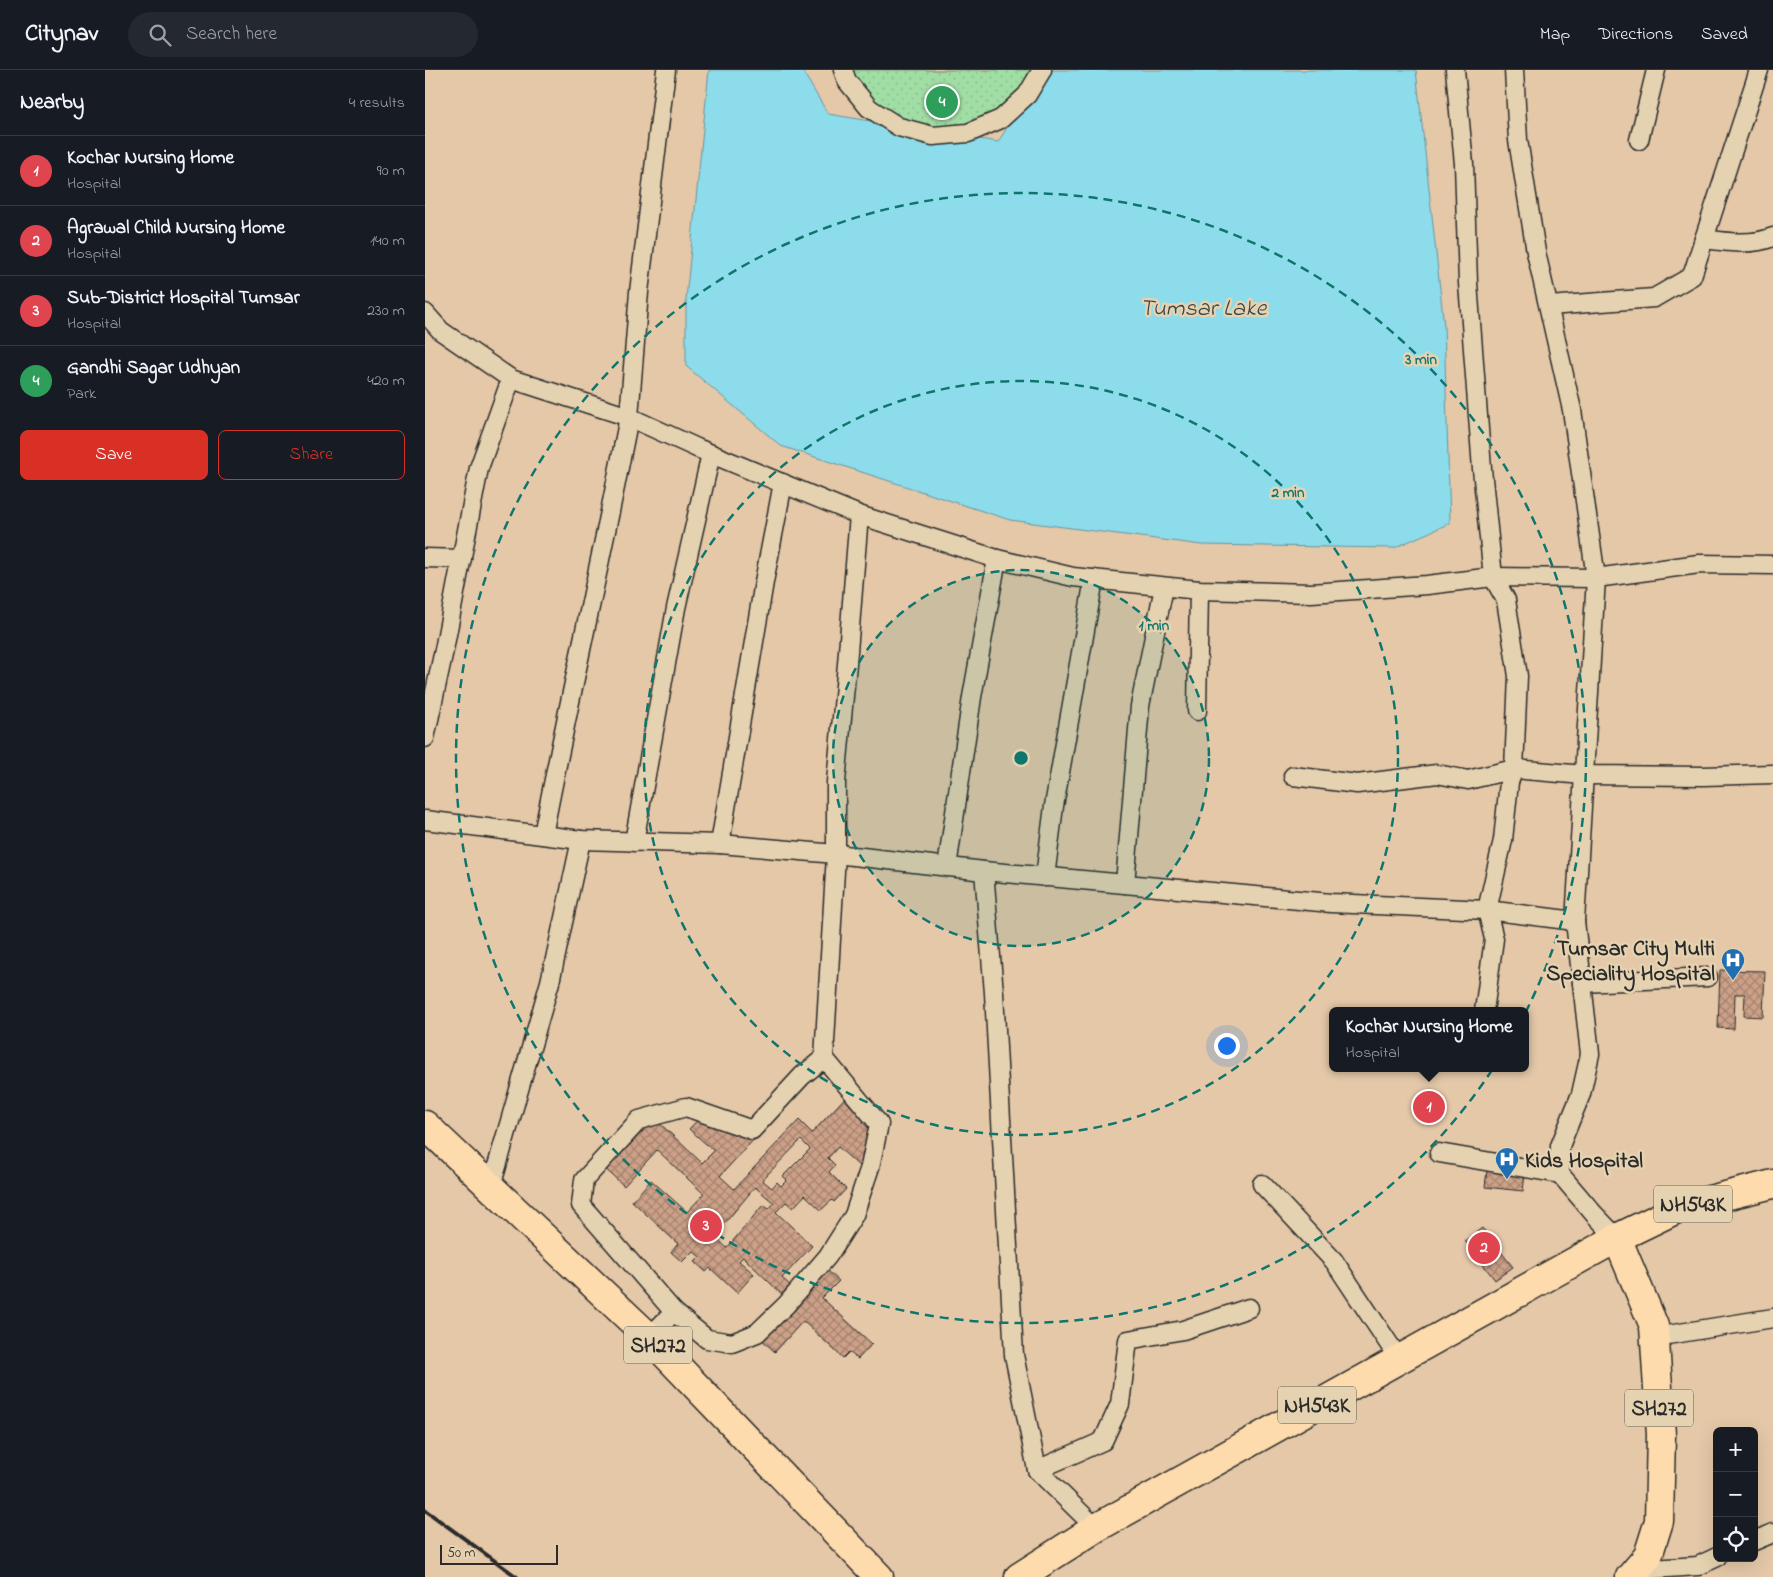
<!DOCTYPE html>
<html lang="en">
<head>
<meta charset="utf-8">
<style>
  :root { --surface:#171b24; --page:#242831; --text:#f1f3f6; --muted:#9ea1a6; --line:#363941; --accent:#d93025 }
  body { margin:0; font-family:"Indie Flower",sans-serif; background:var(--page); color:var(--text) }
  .controls { position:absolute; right:15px; bottom:15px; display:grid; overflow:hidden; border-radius:8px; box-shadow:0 5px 20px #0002 }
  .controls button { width:45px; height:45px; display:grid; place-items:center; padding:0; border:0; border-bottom:1px solid var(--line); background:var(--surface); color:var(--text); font:25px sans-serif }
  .scale { position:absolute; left:15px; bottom:12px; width:118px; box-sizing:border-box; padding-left:5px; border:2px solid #2b2b2b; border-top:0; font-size:14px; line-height:18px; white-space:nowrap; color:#2b2b2b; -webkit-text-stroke:4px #e5d2b0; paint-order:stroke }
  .you { position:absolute; left:801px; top:975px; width:18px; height:18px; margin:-12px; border:4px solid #fff; border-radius:50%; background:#1a73e8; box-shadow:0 0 0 8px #1a73e833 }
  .badge { display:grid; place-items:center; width:32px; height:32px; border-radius:50%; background:var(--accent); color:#fff; font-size:16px; font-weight:700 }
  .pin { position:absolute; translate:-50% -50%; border:2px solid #fff; box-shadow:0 1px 5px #0006 }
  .popup { position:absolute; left:904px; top:937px; width:200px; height:65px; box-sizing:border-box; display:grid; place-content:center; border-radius:8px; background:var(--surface); filter:drop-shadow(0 1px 4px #0005); font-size:16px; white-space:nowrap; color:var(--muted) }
  .popup b { font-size:19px; color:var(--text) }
  .popup::after { content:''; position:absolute; left:50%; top:100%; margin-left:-10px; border:10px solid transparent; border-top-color:var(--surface) }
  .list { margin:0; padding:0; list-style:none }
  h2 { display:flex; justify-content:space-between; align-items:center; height:65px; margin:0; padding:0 20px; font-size:21px }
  h2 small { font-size:16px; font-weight:400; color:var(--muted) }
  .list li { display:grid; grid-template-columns:32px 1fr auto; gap:15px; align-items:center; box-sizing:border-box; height:70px; padding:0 20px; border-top:1px solid var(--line) }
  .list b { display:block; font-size:19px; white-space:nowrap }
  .list p { margin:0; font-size:16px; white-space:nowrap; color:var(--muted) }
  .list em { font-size:16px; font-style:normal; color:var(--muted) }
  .actions { display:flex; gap:10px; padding:15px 20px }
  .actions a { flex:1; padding:11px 0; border:1px solid var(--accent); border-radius:8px; text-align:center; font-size:18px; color:var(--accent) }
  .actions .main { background:var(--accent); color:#fff }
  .icon { flex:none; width:28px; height:28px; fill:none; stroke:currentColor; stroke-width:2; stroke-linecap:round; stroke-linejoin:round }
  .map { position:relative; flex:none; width:1348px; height:1507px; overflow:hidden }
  header { display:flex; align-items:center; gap:30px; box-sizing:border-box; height:70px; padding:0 25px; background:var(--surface); border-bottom:1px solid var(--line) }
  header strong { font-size:24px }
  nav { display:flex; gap:28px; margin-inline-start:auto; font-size:18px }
  .search { width:350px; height:45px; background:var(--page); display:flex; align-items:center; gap:12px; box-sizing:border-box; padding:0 18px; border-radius:28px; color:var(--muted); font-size:19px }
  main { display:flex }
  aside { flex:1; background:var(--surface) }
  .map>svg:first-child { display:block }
  .park { fill:url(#park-dots); stroke:#668468 }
  .water { fill:#8ddceb; stroke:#66959e }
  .building { fill:url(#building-cross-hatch); stroke:#2b2b2b; fill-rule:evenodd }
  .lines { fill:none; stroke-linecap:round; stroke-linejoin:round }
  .street-casing { stroke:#2b2b2b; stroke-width:21 }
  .primary-casing { stroke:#2b2b2b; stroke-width:31 }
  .highway-casing { stroke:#2b2b2b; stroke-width:31 }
  .street { stroke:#e5d2b0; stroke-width:18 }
  .primary { stroke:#fedbac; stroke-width:28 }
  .highway { stroke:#fedbac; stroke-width:28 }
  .rail { stroke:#2b2b2b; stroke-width:4 }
  .ring { fill:none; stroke:#0f766e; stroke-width:2.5; stroke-dasharray:9 6 }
  .labels { text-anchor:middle; stroke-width:5; stroke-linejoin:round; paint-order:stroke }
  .shield { fill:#e5d2b0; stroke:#635d53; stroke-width:1 }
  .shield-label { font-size:21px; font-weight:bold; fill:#2b2b2b }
  .poi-label { font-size:22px; font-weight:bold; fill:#2b2b2b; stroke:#e5d2b0; text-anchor:end }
  .water-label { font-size:24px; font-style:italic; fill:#3a4648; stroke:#e5d2b0 }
  .centre { fill:#0f766e; stroke:#e5d2b0; stroke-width:2.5 }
  .ring-label { font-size:15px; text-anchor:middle; font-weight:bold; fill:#0f766e; stroke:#e5d2b0; stroke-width:5; stroke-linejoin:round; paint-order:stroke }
</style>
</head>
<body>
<header>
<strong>Citynav</strong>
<div class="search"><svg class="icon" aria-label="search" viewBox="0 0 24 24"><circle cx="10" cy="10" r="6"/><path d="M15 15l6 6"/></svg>Search here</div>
<nav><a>Map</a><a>Directions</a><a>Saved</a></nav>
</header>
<main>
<aside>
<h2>Nearby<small>4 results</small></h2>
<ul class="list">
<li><span class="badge" style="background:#e0444e">1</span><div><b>Kochar Nursing Home</b><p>Hospital</p></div><em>90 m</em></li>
<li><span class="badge" style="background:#e0444e">2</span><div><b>Agrawal Child Nursing Home</b><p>Hospital</p></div><em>140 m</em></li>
<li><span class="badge" style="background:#e0444e">3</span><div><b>Sub-District Hospital Tumsar</b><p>Hospital</p></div><em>230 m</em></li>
<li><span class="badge" style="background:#2e9e5b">4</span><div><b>Gandhi Sagar Udhyan</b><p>Park</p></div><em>420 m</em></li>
</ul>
<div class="actions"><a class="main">Save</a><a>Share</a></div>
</aside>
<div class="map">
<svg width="1348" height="1507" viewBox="0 0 1348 1507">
  <defs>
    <pattern id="park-dots" width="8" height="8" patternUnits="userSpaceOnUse" patternTransform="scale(1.25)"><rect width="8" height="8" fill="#a1dea5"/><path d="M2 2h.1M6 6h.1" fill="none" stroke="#8bbf8e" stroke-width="1.8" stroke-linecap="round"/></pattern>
    <pattern id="building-cross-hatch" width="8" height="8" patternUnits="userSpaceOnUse" patternTransform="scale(1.25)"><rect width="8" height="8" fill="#cca187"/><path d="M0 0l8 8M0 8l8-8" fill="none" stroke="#a6836f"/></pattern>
  </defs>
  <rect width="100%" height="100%" fill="#e4c8a8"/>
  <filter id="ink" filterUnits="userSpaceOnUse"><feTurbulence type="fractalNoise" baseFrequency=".02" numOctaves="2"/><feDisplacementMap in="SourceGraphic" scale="10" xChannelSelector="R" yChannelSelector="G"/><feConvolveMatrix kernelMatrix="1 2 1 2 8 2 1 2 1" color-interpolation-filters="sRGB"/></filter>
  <g filter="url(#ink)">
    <polygon class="park" points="420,0 617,0 602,25 543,63 474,57"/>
    <polygon class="water" points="284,0 377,0 403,44 573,72 618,0 991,0 1019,256 1025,453 969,478 777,475 585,450 356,376 261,296 261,229"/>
    <g class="building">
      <polygon points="1295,900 1340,901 1338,947 1319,946 1320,924 1310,924 1309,959 1293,958"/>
      <path d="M427,1020L449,1040L438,1053L452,1066L446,1083L434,1096L413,1077L403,1088L410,1095L404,1102L421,1119L409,1132L407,1130L396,1140L380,1125L368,1138L361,1132L351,1142L387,1176L357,1208L376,1225L401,1199L414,1211L397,1228L447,1274L433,1289L424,1282L418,1288L378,1251L350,1282L334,1267L366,1233L318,1187L314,1191L329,1204L312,1223L285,1198L281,1202L270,1192L275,1187L268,1181L257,1192L246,1182L253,1174L207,1131L226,1110L262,1142L279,1124L232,1080L199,1116L175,1094L206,1060L212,1066L229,1048L277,1093L289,1081L264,1059L285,1037L332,1066L295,1106L309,1119L374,1050L387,1063ZM376,1070L385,1079L358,1106L362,1110L356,1116L352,1112L347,1118L337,1110ZM330,1117L349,1133L344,1139L338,1135L302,1178L289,1166Z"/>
      <polygon points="996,1027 1017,1029 1015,1044 995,1042"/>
      <polygon points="1062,1100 1100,1104 1098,1121 1060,1117"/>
      <polygon points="1057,1158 1088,1197 1070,1210 1040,1171"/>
    </g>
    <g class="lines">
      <g class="street-casing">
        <g id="street">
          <polyline points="241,0 214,222 204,347 272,378 434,445 572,489 648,507 774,520 886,523 1002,515 1068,507 1057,399 1043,213 1039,94 1030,0"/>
          <polyline points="418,0 422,11 444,38 474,57 508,66 543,63 576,49 602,25 617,0"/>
          <polyline points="1214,70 1231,0"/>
          <path d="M1279,169C1302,172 1326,176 1348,167"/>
          <polyline points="1124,236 1229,228 1267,206 1334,0"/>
          <path d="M0,243L16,261L86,309L204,347C177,487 145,625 118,765"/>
          <polyline points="0,488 37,489"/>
          <polyline points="772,641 774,520"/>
          <polyline points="0,668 19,580 54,398 86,309"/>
          <polyline points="868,706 932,714 1012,704 1043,710 1089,699 1159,705 1278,706 1348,704"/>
          <polyline points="0,750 156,770 295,774 411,784 559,801 906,833 1062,840 1150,851 1171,508 1147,340 1111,182 1093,70 1089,0"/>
          <polyline points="209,772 251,538 286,384"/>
          <polyline points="295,774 339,512 358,413"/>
          <polyline points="522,797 547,627 572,489"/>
          <polyline points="559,801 569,923 589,1285 612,1400 671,1458"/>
          <polyline points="620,807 629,736 669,509"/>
          <polyline points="700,814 715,636 739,517"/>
          <polyline points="1150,851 1165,984 1156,1024 1135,1076 1135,1104 1169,1144 1192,1168"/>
          <polyline points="1157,913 1283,907"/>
          <polyline points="1059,941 1069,869 1062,840 1078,770 1084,712 1089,699 1093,606 1081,530 1068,507 1171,508 1274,494 1348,495"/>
          <polyline points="1014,1083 1135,1104"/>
          <polyline points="837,1114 909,1191 974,1289"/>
          <polyline points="66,1117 125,912 156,770"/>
          <polyline points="249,1242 282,1269 307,1273 332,1263 361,1235 403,1186 429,1145 445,1097 454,1054 399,988"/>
          <polyline points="224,1267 249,1242 156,1135 159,1110 214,1050 261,1037 327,1060 377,1006 399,988 411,784 411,712 422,594 434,445"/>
          <polyline points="1230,1267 1348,1248"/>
          <polyline points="612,1400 678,1371 695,1334 703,1270 758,1260 824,1238"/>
          <polyline points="1329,1471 1348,1463"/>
          <polyline points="1211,1500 1273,1496 1292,1487"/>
        </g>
      </g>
      <g class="primary-casing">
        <g id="primary">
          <polyline points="0,1055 224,1267 454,1507"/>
          <polyline points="1192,1168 1229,1256 1236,1365 1234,1451 1223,1486 1205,1507"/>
        </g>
      </g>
      <g class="highway-casing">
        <polyline id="highway" points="594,1507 671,1458 1192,1168 1256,1137 1348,1114"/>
      </g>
      <use href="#street" class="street"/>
      <use href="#primary" class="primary"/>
      <use href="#highway" class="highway"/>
      <polyline class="rail" points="0,1440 92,1507"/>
    </g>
  </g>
  <circle cx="596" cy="688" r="188" fill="#0f766e" fill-opacity=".12"/>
  <g class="ring">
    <circle cx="596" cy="688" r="188"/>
    <circle cx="596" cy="688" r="377"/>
    <circle cx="596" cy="688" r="565"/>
  </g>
  <defs>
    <g id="hospital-pin" transform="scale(1.25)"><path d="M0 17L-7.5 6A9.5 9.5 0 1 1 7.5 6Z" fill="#1f6fb2" stroke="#e5d2b0"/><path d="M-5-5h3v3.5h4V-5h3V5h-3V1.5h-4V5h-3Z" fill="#fff"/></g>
  </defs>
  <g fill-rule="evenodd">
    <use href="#hospital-pin" x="1308" y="890"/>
    <use href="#hospital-pin" x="1082" y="1089"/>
  </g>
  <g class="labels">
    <g class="shield">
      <rect x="1229" y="1115.5" width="78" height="37" rx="4"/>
      <rect x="199" y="1256.5" width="68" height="37" rx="4"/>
      <rect x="853" y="1316.5" width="78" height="37" rx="4"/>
      <rect x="1200" y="1319.5" width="68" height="37" rx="4"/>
    </g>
    <g class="shield-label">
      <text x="1268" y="1141">NH543K</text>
      <text x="233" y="1282">SH272</text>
      <text x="892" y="1342">NH543K</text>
      <text x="1234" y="1345">SH272</text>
    </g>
    <g class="poi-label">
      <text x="1290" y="885">Tumsar City Multi<tspan x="1290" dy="25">Speciality Hospital</tspan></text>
      <text x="1100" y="1097" text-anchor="start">Kids Hospital</text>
    </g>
    <g class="water-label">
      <text x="778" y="245">Tumsar Lake</text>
    </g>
  </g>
  <circle cx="596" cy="688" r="8" class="centre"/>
  <g class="ring-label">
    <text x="996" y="294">3 min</text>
    <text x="863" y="427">2 min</text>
    <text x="729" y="560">1 min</text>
  </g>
</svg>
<div class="controls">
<button>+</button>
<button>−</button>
<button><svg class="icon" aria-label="locate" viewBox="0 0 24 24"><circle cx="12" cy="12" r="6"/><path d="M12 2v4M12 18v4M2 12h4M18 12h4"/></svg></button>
</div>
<div class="scale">50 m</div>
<div class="you"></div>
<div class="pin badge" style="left:1004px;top:1037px;background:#e0444e">1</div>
<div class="popup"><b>Kochar Nursing Home</b>Hospital</div>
<div class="pin badge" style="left:1059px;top:1178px;background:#e0444e">2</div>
<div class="pin badge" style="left:281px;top:1156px;background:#e0444e">3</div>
<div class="pin badge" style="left:517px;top:32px;background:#2e9e5b">4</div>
</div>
</main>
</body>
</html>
